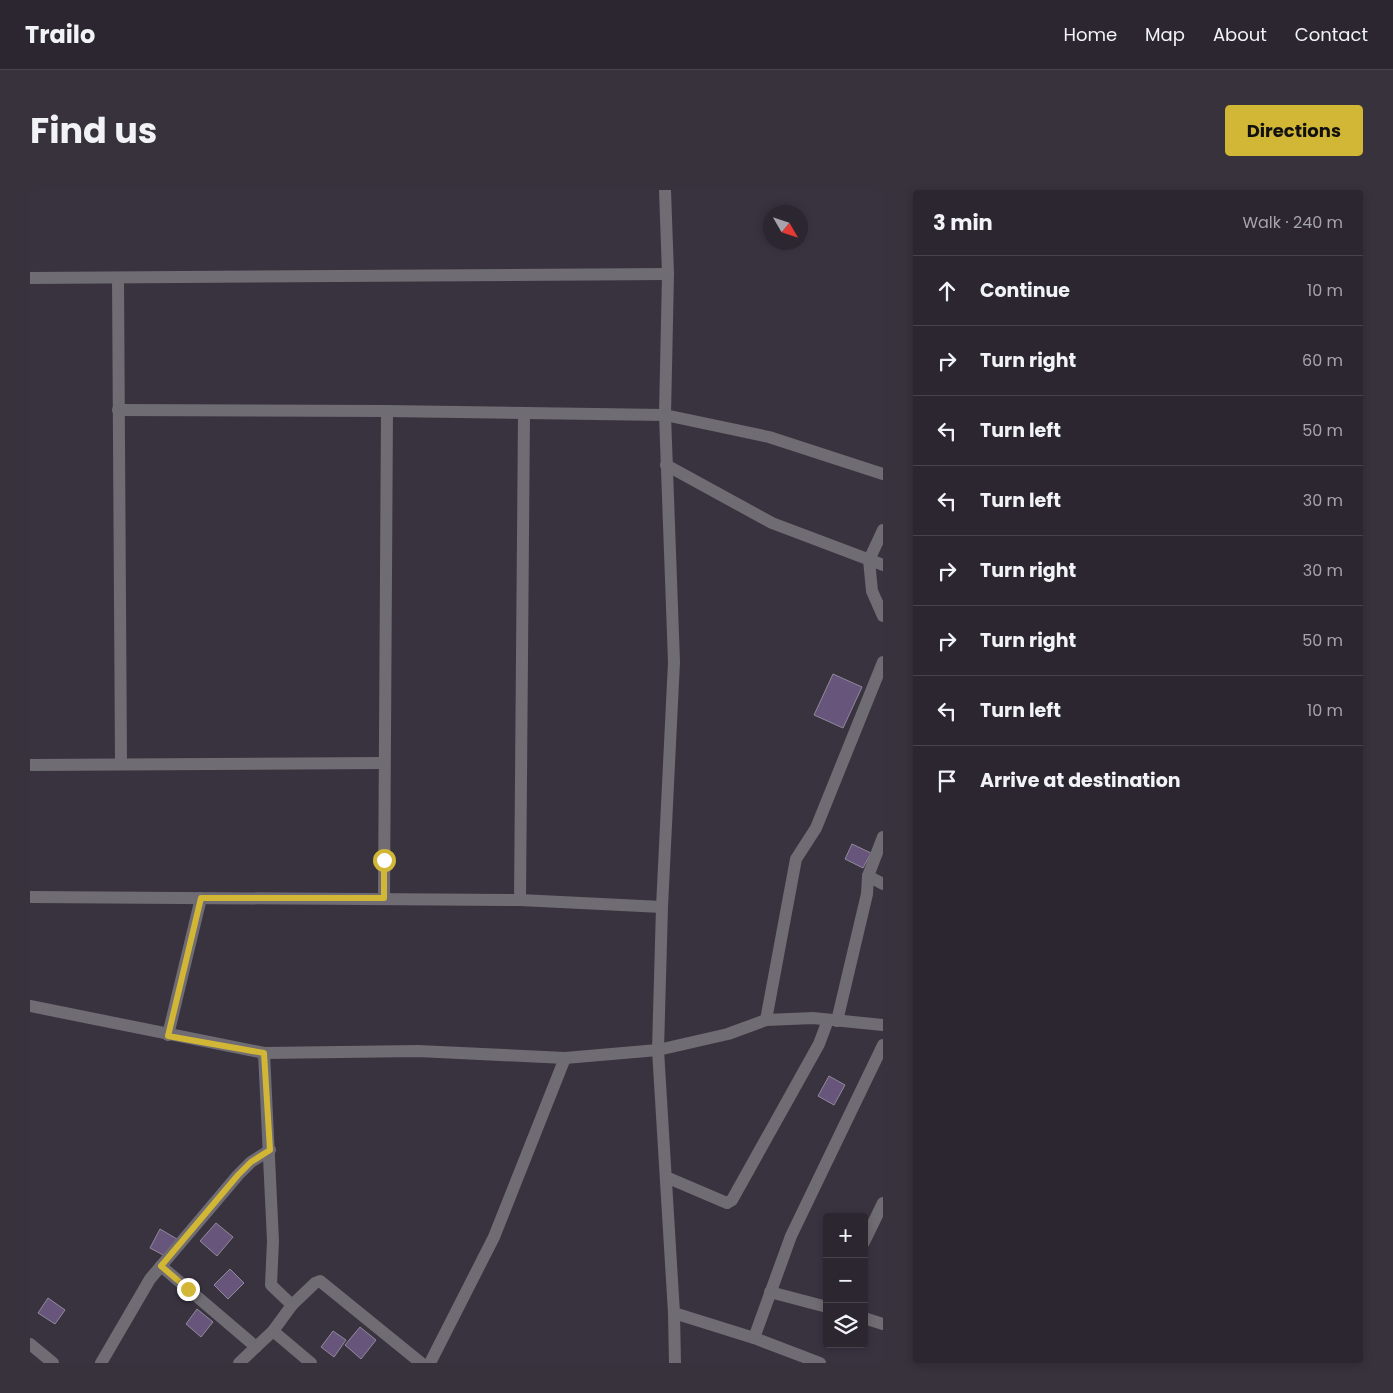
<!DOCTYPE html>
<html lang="en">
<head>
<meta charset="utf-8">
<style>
  :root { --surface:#2b2630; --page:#37323c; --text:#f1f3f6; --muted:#a6a5ab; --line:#47434c; --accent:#d2b635 }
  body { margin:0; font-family:Poppins,sans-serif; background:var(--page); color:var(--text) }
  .controls { position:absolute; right:15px; bottom:15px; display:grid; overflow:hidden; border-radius:5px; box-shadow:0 2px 8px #0003 }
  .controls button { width:45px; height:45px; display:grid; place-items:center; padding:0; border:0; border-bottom:1px solid var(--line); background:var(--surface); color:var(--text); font:25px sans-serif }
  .compass { position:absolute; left:733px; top:15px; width:45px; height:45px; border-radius:50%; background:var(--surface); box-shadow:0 2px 8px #0003; rotate:129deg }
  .stop { position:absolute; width:15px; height:15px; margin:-11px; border:4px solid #d2b635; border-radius:50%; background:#fff }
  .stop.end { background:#d2b635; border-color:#fff; box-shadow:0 1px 5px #0008 }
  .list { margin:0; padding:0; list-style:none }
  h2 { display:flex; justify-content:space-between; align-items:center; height:65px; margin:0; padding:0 20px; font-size:21px }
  h2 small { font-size:16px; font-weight:400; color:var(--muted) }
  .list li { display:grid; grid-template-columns:32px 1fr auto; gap:15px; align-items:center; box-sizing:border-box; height:70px; padding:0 20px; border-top:1px solid var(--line) }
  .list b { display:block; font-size:19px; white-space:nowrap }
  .list em { font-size:16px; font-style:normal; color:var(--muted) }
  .icon { flex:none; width:28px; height:28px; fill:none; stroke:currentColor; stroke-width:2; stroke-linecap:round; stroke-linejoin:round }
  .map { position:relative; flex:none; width:853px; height:1173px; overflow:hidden; border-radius:5px }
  header { display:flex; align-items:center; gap:30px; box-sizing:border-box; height:70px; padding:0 25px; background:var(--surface); border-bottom:1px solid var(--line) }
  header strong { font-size:24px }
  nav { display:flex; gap:28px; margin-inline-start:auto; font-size:18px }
  .intro { display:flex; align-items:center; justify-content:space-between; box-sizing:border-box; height:120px; padding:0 30px }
  h1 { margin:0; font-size:35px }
  .button { padding:12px 22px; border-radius:5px; background:var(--accent); color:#111; font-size:18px; font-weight:700 }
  main { display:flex; gap:30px; padding:0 30px }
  aside { flex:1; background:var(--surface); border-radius:5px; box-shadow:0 2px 8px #0003 }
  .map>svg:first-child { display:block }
  .building { fill:#68557c; stroke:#918a9a }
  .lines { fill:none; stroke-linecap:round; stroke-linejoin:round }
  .minor { stroke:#6f6c73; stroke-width:12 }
  .route { stroke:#d2b635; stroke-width:6 }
</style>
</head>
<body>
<header>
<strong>Trailo</strong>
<nav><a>Home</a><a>Map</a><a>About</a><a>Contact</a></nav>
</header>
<div class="intro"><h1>Find us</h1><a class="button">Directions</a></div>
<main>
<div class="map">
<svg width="853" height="1173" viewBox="0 0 853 1173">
  <rect width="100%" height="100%" fill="#393340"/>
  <g class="building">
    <polygon points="803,484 832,497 813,538 784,525"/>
    <polygon points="822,654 841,663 833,678 815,669"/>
    <polygon points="799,886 815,895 804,915 788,906"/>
    <polygon points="186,1033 203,1047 187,1066 170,1051"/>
    <polygon points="130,1039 147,1049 137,1067 120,1058"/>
    <polygon points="200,1079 214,1093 198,1109 184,1095"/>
    <polygon points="18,1108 35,1120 25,1134 8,1123"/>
    <polygon points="167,1119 183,1132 171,1147 156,1134"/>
    <polygon points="330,1137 346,1150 331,1169 315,1155"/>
    <polygon points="303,1141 316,1150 304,1167 291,1157"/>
  </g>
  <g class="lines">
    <g class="minor">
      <polyline points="635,0 638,84 635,225 644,472 632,717 628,860 644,1123 645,1173"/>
      <polyline points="0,88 638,84"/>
      <polyline points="88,88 91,574"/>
      <polyline points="88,220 357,221 635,225 739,247 853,284"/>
      <polyline points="636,275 742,333 853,375"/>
      <polyline points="853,340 839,370 842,401 853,426"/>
      <polyline points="0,575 354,573"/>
      <polyline points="838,686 853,694"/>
      <polyline points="0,707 490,710 632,717"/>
      <polyline points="354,708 357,221"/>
      <polyline points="490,710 494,224"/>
      <polyline points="0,816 234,863 388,861 535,868 628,860 698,844 736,830 783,828 853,835"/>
      <polyline points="736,830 766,669 786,638 853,472"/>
      <polyline points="807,831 837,704 838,686 853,647"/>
      <polyline points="138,845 171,708"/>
      <polyline points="234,863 243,1051 241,1095 262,1115"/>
      <polyline points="636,987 697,1013 702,1010 789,854 798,830"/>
      <polyline points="834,1052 853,1013"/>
      <polyline points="131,1076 226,1157"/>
      <polyline points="740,1102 797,1117"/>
      <polyline points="644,1123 724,1148 790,1173"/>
      <polyline points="834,1128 853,1134"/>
      <polyline points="243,1141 281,1173"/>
      <polyline points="724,1148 761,1046 853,855"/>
      <polyline points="0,1154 23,1173"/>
      <polyline points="71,1173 120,1089 208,985 221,972 240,960"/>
      <polyline points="209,1173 243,1141 262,1115 285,1093 290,1091 391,1173"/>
      <polyline points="400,1173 464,1047 535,868"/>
    </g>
  </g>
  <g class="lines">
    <polyline class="route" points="158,1099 131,1076 208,985 221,972 240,960 234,863 138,846 171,708 354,708 354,670"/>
  </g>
</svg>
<div class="controls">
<button>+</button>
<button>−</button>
<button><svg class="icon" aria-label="layers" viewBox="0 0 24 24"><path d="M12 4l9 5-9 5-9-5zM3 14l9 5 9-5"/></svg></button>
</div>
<svg class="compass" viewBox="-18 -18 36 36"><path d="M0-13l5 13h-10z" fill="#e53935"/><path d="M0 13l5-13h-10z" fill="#a6a5ab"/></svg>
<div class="stop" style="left:354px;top:670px"></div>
<div class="stop end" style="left:158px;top:1099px"></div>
</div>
<aside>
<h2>3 min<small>Walk · 240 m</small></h2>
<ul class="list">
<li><svg class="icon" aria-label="ahead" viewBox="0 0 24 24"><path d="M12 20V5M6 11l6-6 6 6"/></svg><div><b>Continue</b></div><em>10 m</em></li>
<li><svg class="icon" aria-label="right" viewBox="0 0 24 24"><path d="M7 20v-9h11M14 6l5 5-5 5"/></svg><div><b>Turn right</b></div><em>60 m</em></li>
<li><svg class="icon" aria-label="left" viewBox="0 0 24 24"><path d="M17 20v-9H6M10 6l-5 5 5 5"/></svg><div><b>Turn left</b></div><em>50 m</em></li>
<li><svg class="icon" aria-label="left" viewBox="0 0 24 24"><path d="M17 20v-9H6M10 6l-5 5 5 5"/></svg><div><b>Turn left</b></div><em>30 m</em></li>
<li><svg class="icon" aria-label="right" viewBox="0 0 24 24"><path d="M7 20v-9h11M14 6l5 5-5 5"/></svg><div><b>Turn right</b></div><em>30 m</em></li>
<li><svg class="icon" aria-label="right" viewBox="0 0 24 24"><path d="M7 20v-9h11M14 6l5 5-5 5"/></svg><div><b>Turn right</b></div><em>50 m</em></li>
<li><svg class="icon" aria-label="left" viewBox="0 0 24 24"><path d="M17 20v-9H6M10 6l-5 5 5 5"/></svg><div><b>Turn left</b></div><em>10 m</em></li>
<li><svg class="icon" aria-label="arrive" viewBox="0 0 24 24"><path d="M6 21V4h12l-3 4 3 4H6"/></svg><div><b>Arrive at destination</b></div></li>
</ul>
</aside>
</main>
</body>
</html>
